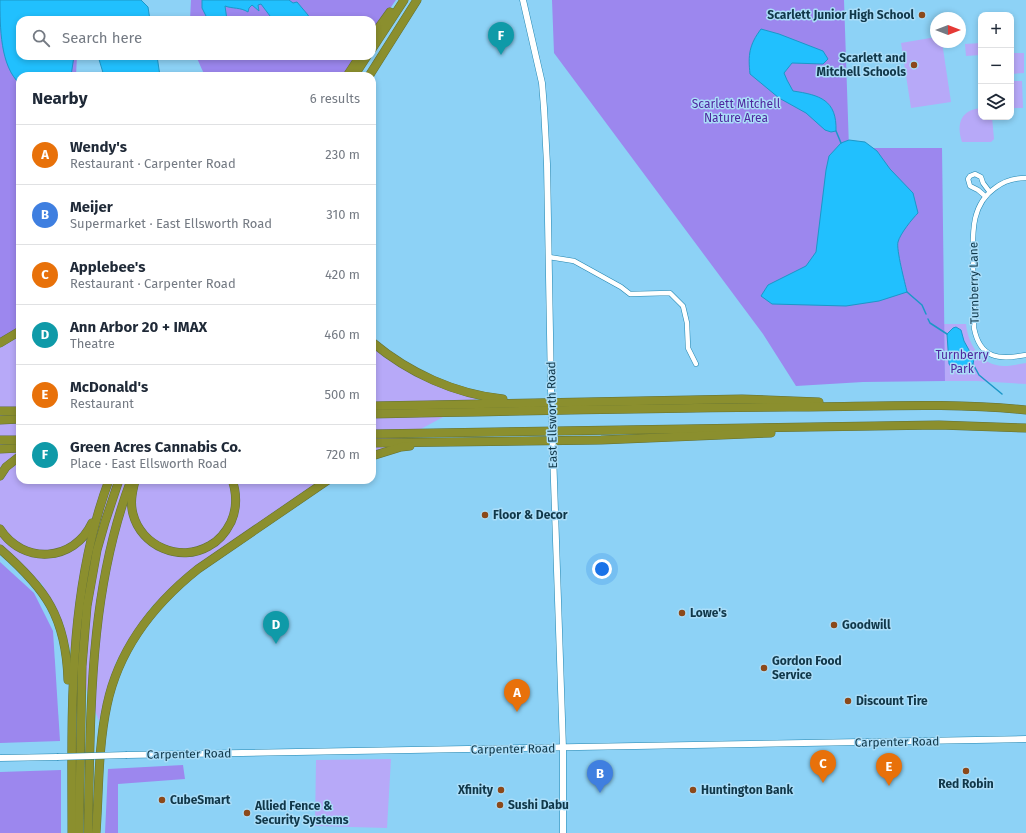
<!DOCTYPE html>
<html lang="en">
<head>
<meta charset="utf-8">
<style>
  :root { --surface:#fff; --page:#f6f6f7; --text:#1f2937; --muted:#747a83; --line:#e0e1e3; --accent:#ea580c }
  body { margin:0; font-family:"Fira Sans",sans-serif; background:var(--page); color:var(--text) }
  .controls { position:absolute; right:12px; top:12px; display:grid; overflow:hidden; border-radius:8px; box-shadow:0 2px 6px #0003 }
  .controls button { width:36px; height:36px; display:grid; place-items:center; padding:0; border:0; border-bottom:1px solid var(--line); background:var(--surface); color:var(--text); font:20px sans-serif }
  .compass { position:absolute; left:930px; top:12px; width:36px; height:36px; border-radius:50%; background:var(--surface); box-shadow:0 2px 6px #0003; rotate:90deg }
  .you { position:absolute; left:602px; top:569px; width:14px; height:14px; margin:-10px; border:3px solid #fff; border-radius:50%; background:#1a73e8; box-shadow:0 0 0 6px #1a73e833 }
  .badge { display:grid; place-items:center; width:26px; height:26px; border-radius:50%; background:var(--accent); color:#fff; font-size:13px; font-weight:700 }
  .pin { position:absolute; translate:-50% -33px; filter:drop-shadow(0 1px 2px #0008) }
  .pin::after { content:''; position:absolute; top:21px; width:14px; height:12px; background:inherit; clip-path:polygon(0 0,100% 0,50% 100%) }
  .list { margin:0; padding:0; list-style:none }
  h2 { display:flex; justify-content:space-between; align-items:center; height:52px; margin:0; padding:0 16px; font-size:17px }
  h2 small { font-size:13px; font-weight:400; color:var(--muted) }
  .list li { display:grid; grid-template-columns:26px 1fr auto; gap:12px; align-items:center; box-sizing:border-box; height:60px; padding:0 16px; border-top:1px solid var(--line) }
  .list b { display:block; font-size:15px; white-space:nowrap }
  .list p { margin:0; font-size:13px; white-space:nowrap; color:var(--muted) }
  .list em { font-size:13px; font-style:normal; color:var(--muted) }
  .icon { flex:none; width:22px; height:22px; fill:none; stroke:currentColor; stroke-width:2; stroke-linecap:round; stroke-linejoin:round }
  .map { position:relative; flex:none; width:1026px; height:833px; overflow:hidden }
  .search { position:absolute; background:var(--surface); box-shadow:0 2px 6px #0003; left:16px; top:16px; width:360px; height:44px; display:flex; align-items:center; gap:10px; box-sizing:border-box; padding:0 14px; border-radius:12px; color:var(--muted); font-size:15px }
  .panel { position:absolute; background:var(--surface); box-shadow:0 2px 6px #0003; left:16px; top:72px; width:360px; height:412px; border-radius:12px }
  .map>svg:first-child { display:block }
  .green { fill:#b7a9f8 }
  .forest { fill:#9c87ee }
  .water { fill:#21c0fe; stroke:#1c97c8 }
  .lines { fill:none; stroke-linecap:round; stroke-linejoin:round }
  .stream { stroke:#1c97c8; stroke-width:1.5 }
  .minor-casing { stroke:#2285af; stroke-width:5.5 }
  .secondary-casing { stroke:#2285af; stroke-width:7 }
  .motorway-casing { stroke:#607037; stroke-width:9 }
  .minor { stroke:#fff; stroke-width:4.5 }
  .secondary { stroke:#fff; stroke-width:6 }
  .motorway { stroke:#8b8f2e; stroke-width:8 }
  .secondary-bridge-casing { stroke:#2285af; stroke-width:7; stroke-linecap:butt }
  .secondary-bridge { stroke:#fff; stroke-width:6 }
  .poi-dot { fill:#8c491a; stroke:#aaddf8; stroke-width:1.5 }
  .labels { text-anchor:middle; stroke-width:3; stroke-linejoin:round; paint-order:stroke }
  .poi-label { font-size:12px; font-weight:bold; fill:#103749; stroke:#aaddf8; text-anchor:start }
  .park-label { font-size:12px; fill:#4f279e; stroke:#aaddf8 }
  .street-label { font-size:12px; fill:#103749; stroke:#aaddf8 }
</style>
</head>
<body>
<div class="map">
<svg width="1026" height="833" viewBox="0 0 1026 833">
  <rect width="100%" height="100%" fill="#8dd2f6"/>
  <g class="green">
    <polygon points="936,37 936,42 942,42 951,102 911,108 901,43"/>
    <polygon points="981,43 981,55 966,56 965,44"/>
    <polygon points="1011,53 1024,53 1024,73 1011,74"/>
    <polygon points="1011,81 1022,81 1023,108 1011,108"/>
    <path d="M981,108V117H992L994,139L991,142H962C956,123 961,110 981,108Z"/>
    <path d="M944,324H966C968,345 982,366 1004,366C1012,366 1019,364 1026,363V384L977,381H945Z"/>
    <polygon points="20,336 20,480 321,480 202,562 151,607 116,662 99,721 70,648 63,624 42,584 0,547 0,348"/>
    <polygon points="372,345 383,356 425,381 477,399 387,447 372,453"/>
    <polygon points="391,759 387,828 315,826 316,760"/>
  </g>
  <g class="forest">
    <polygon points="0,0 20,20 20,56 77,56 76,76 20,76 20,328 0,340"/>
    <polygon points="191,0 396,0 372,34 372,20 190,20"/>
    <polygon points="552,0 844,0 849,148 942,148 945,381 863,382 796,386 763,334 554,53"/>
    <polygon points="196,56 356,56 344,76 207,76 204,74"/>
    <polygon points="0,562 34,593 53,631 60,741 0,743"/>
    <polygon points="183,765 185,779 118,784 118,833 105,833 108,769"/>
    <polygon points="61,770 61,833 0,833 0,772"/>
  </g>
  <g class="water">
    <path d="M0,0H141L148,7L150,20H20V56H74L71,76H20V84C0,66 0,27 0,0Z"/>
    <path d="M202,0H289L293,3L297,2L308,15L310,20H269L270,16L261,4L258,5L259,11L252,5L249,8L248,12C240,7 233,9 225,6L227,20H208L202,8Z"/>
    <path d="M761,29L779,34L823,51L828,59L823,64L792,63L784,73L787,80L793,91C820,95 837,100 836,131L831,132L825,130L806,113L779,98L750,74C748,55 749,45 761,29Z"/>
    <polygon points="98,56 157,56 160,76 104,76"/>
    <path d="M849,140L865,142L877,151L890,169L913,193L918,213C912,219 900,234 898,242C896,249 905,283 907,292L879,301L846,306L772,304L761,296L768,285L806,266L816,252L826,170L829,156L841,143Z"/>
    <polygon points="956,327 961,330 964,341 974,359 973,364 969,368 952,368 949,364 947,334 953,328"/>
  </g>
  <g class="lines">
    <g class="stream">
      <polyline points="836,131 841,143"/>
      <polyline points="907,292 922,305 926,314"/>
      <polyline points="928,319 930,323 947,334"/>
      <polyline points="973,364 979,375 1002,394"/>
    </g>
    <g class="minor-casing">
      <g id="minor">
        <path d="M1026,178C1014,178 1004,181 995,188C969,206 973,238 973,266C974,287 974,307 974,328C980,359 999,360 1026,355"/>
        <polyline points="985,196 978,190 970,186 968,179 970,176 975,174 981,177 983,183 989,191"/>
        <polyline points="549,257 574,261 621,287 630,294 670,293 683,306 687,323 688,348 696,364"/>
      </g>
    </g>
    <g class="secondary-casing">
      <g id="secondary">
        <polyline points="523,0 542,83 544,108 547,164 551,389"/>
        <polyline points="553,452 563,748 563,833"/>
        <polyline points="127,755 1026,739"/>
        <polyline points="0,758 57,757"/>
      </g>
    </g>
    <g class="motorway-casing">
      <g id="motorway">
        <polyline points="372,37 390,12"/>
        <polyline points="372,49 404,0"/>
        <polyline points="347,76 360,56"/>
        <polyline points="354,76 367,56"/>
        <polyline points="369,76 417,0"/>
        <path d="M372,342C409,373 455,394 503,399"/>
        <polyline points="0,343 20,331"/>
        <polyline points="372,406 742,399 819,402"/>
        <polyline points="0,411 20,411"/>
        <path d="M372,414C511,411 650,408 789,407C868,407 948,402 1026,410"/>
        <polyline points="0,420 20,419"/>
        <polyline points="372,434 939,425 1026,428"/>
        <polyline points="0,440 20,440"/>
        <polyline points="372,443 601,440 771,433"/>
        <polyline points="0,449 20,448"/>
        <polyline points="372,456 401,447 410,446"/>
        <polyline points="0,476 6,467 20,456"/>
        <path d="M135,481C132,493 130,503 133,514C141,546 180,563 209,546C219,541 226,532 231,522C237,509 237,493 232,480"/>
        <path d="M0,529C23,565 74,562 92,523"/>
        <path d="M0,549C46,589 66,617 68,680"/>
        <path d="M72,833C72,715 67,593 109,480"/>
        <polyline points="79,833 82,666 87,606 97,550 105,522 119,480"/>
        <path d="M88,833C91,713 88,594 131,480"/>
        <path d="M96,833C99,791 98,747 107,705C119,648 154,604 198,569L328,480"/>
      </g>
    </g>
    <use href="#minor" class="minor"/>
    <use href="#secondary" class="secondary"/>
    <use href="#motorway" class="motorway"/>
    <g class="secondary-bridge-casing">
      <g id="secondary-bridge">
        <polyline points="551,389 553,452"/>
        <polyline points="57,757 127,755"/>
      </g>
    </g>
    <use href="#secondary-bridge" class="secondary-bridge"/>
  </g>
  <g class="poi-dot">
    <circle cx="922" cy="15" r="4"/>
    <circle cx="914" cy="65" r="4"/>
    <circle cx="485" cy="515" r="4"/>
    <circle cx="682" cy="613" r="4"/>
    <circle cx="834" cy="625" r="4"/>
    <circle cx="764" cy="668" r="4"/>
    <circle cx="848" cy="701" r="4"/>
    <circle cx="966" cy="771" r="4"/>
    <circle cx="501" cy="790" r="4"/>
    <circle cx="693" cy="790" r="4"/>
    <circle cx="162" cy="800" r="4"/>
    <circle cx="500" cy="805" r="4"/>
    <circle cx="247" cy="813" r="4"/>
  </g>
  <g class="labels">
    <g class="poi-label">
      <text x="914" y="19" text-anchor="end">Scarlett Junior High School</text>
      <text x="906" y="62" text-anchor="end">Scarlett and<tspan x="906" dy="14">Mitchell Schools</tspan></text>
      <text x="493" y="519">Floor &amp; Decor</text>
      <text x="690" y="617">Lowe's</text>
      <text x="842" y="629">Goodwill</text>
      <text x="772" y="665">Gordon Food<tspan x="772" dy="14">Service</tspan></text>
      <text x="856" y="705">Discount Tire</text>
      <text x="966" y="788" text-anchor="middle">Red Robin</text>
      <text x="493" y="794" text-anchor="end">Xfinity</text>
      <text x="701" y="794">Huntington Bank</text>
      <text x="170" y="804">CubeSmart</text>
      <text x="508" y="809">Sushi Dabu</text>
      <text x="255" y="810">Allied Fence &amp;<tspan x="255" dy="14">Security Systems</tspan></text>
    </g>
    <g class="park-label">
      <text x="736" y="108">Scarlett Mitchell<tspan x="736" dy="14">Nature Area</tspan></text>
      <text x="962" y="359">Turnberry<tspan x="962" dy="14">Park</tspan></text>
    </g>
    <g class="street-label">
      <text transform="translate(974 283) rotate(-91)" y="4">Turnberry Lane</text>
      <text transform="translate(552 415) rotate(-91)" y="4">East Ellsworth Road</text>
      <text transform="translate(897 742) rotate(-1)" y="4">Carpenter Road</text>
      <text transform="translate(513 749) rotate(-1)" y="4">Carpenter Road</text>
      <text transform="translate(189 754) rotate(-1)" y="4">Carpenter Road</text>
    </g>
  </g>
</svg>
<div class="controls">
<button>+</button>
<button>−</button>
<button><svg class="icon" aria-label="layers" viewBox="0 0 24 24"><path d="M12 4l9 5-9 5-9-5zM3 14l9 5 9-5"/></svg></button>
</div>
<svg class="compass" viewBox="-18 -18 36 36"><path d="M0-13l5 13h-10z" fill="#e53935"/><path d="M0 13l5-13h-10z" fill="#747a83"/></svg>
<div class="you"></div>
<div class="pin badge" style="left:517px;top:712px;background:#e8710a">A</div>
<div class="pin badge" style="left:600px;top:793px;background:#3f7fe0">B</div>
<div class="pin badge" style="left:823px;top:783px;background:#e8710a">C</div>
<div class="pin badge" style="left:276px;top:644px;background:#0f9aa8">D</div>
<div class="pin badge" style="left:889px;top:786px;background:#e8710a">E</div>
<div class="pin badge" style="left:501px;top:55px;background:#0f9aa8">F</div>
<div class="search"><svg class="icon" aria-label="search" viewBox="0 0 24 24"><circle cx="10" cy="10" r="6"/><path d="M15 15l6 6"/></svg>Search here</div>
<section class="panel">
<h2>Nearby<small>6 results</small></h2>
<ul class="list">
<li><span class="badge" style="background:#e8710a">A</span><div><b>Wendy's</b><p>Restaurant · Carpenter Road</p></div><em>230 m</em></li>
<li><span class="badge" style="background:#3f7fe0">B</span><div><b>Meijer</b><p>Supermarket · East Ellsworth Road</p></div><em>310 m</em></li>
<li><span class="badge" style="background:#e8710a">C</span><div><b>Applebee's</b><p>Restaurant · Carpenter Road</p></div><em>420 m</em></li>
<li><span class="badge" style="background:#0f9aa8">D</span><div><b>Ann Arbor 20 + IMAX</b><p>Theatre</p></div><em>460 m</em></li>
<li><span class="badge" style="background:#e8710a">E</span><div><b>McDonald's</b><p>Restaurant</p></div><em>500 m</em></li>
<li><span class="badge" style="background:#0f9aa8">F</span><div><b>Green Acres Cannabis Co.</b><p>Place · East Ellsworth Road</p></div><em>720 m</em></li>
</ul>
</section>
</div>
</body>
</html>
